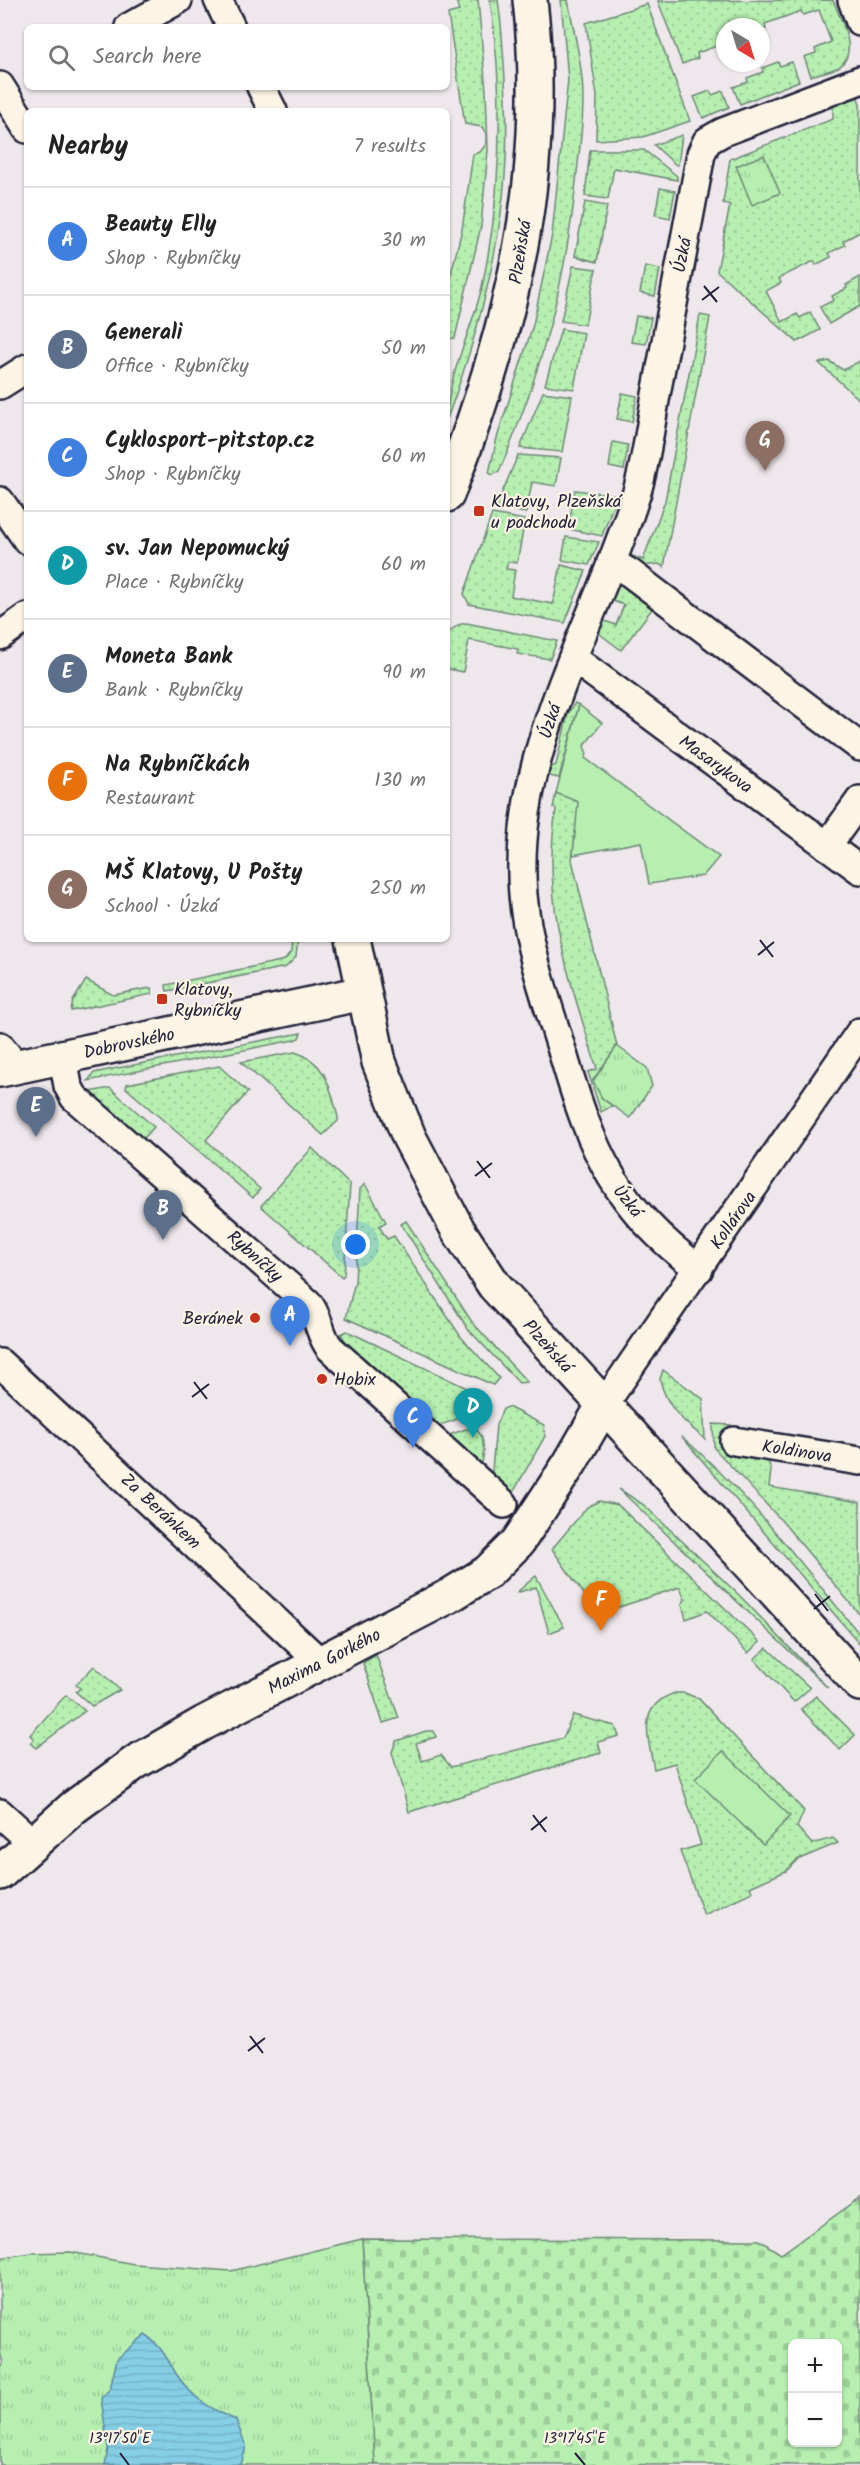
<!DOCTYPE html>
<html lang="en">
<head>
<meta charset="utf-8">
<style>
  :root { --surface:#fff; --page:#f6f6f6; --text:#222; --muted:#767676; --line:#e0e0e0; --accent:#b45309 }
  body { margin:0; font-family:Kalam,sans-serif; background:var(--page); color:var(--text) }
  .controls { position:absolute; right:18px; bottom:18px; display:grid; overflow:hidden; border-radius:9px; box-shadow:0 2px 4px #0004 }
  .controls button { width:54px; height:54px; display:grid; place-items:center; padding:0; border:0; border-bottom:2px solid var(--line); background:var(--surface); color:var(--text); font:30px sans-serif }
  .compass { position:absolute; left:716px; top:18px; width:54px; height:54px; border-radius:50%; background:var(--surface); box-shadow:0 2px 4px #0004; rotate:142deg }
  .you { position:absolute; left:356px; top:1245px; width:21px; height:21px; margin:-15px; border:4px solid #fff; border-radius:50%; background:#1a73e8; box-shadow:0 0 0 9px #1a73e833 }
  .badge { display:grid; place-items:center; width:39px; height:39px; border-radius:50%; background:var(--accent); color:#fff; font-size:20px; font-weight:700 }
  .pin { position:absolute; translate:-50% -50px; filter:drop-shadow(0 2px 3px #0008) }
  .pin::after { content:''; position:absolute; top:32px; width:21px; height:18px; background:inherit; clip-path:polygon(0 0,100% 0,50% 100%) }
  .list { margin:0; padding:0; list-style:none }
  h2 { display:flex; justify-content:space-between; align-items:center; height:78px; margin:0; padding:0 24px; font-size:26px }
  h2 small { font-size:20px; font-weight:400; color:var(--muted) }
  .list li { display:grid; grid-template-columns:39px 1fr auto; gap:18px; align-items:center; box-sizing:border-box; height:108px; padding:0 24px; border-top:2px solid var(--line) }
  .list b { display:block; font-size:22px; white-space:nowrap }
  .list p { margin:0; font-size:20px; white-space:nowrap; color:var(--muted) }
  .list em { font-size:20px; font-style:normal; color:var(--muted) }
  .icon { flex:none; width:33px; height:33px; fill:none; stroke:currentColor; stroke-width:2; stroke-linecap:round; stroke-linejoin:round }
  .map { position:relative; flex:none; width:860px; height:2465px; overflow:hidden }
  .search { position:absolute; background:var(--surface); box-shadow:0 2px 4px #0004; left:24px; top:24px; width:426px; height:66px; display:flex; align-items:center; gap:15px; box-sizing:border-box; padding:0 21px; border-radius:9px; color:var(--muted); font-size:22px }
  .panel { position:absolute; background:var(--surface); box-shadow:0 2px 4px #0004; left:24px; top:108px; width:426px; height:834px; border-radius:9px }
  .map>svg:first-child { display:block }
  .grass { fill:url(#grass-dots); stroke:#6c8876; stroke-width:1.5 }
  .cemetery { fill:url(#cemetery-stones); stroke:#6c8876; stroke-width:1.5; fill-rule:evenodd }
  .park { fill:url(#park-tufts); stroke:#6c8876; stroke-width:1.5 }
  .garden { fill:#b7efb1; stroke:#6c8876; stroke-width:1.5 }
  .water { fill:url(#water-rules); stroke:#5d89a1; stroke-width:1.5 }
  .lines { fill:none; stroke-linecap:round; stroke-linejoin:round }
  .street-casing { stroke:#22223b; stroke-width:32 }
  .secondary-casing { stroke:#22223b; stroke-width:38 }
  .street { stroke:#fcf5e5; stroke-width:27 }
  .secondary { stroke:#fcf5e5; stroke-width:33 }
  .ticks { fill:none; stroke:#22223b; stroke-width:2 }
  .poi-dot { fill:#c8321e; stroke:#fcf5e5; stroke-width:2 }
  .labels { text-anchor:middle; stroke-width:4.5; stroke-linejoin:round; paint-order:stroke }
  .street-label { font-size:18px; fill:#22223b; stroke:#fcf5e5 }
  .poi-label { font-size:18px; fill:#22223b; stroke:#fcf5e5; text-anchor:start }
  .ticks-label { font-size:15px; text-anchor:middle; fill:#22223b; stroke:#fcf5e5; stroke-width:4.5; stroke-linejoin:round; paint-order:stroke }
</style>
</head>
<body>
<div class="map">
<svg width="860" height="2465" viewBox="0 0 860 2465">
  <defs>
    <pattern id="grass-dots" width="8" height="8" patternUnits="userSpaceOnUse" patternTransform="scale(1.5)"><rect width="8" height="8" fill="#b7efb1"/><path d="M2 2h.1M6 6h.1" fill="none" stroke="#9dcd99" stroke-width="1.8" stroke-linecap="round"/></pattern>
    <pattern id="cemetery-stones" width="16" height="16" patternUnits="userSpaceOnUse" patternTransform="scale(1.5)"><rect width="16" height="16" fill="#b7efb1"/><path d="M2 7V4a2 2 0 0 1 4 0v3zM10 15v-3a2 2 0 0 1 4 0v3z" fill="#9dcd99"/></pattern>
    <pattern id="park-tufts" width="24" height="20" patternUnits="userSpaceOnUse" patternTransform="scale(1.5)"><rect width="24" height="20" fill="#b7efb1"/><path d="M3 7l-1-3M5 7V3M7 7l1-3M15 17l-1-3M17 17v-4M19 17l1-3" fill="none" stroke="#9dcd99"/></pattern>
    <pattern id="water-rules" width="6" height="5" patternUnits="userSpaceOnUse" patternTransform="scale(1.5)"><rect width="6" height="5" fill="#85cee5"/><path d="M0 2.5h6" fill="none" stroke="#73b1c5"/></pattern>
  </defs>
  <rect width="100%" height="100%" fill="#eee7eb"/>
  <filter id="ink" filterUnits="userSpaceOnUse"><feTurbulence type="fractalNoise" baseFrequency=".0167" numOctaves="2"/><feDisplacementMap in="SourceGraphic" scale="12" xChannelSelector="R" yChannelSelector="G"/><feConvolveMatrix kernelMatrix="1 2 1 2 8 2 1 2 1" color-interpolation-filters="sRGB"/></filter>
  <g filter="url(#ink)">
    <g class="grass">
      <polygon points="456,0 478,0 486,91 488,150 481,226 455,338 447,339 447,290 462,229 473,154 480,152 487,143 487,135 482,127 465,124 448,14 459,11"/>
      <path d="M490,0H498L501,24C505,73 509,126 505,175C499,258 476,340 447,419C447,376 472,330 482,287C502,193 504,95 490,0Z"/>
      <path d="M561,0H568C574,33 583,66 583,99C583,124 580,148 577,172C567,279 541,374 499,472L493,475L489,473L497,438L533,325L552,235L568,79Z"/>
      <path d="M833,0C840,18 860,52 839,67C831,71 820,73 811,76L804,57L816,53L815,49L831,42L819,10L803,15L801,11L765,24L766,29L761,30V27H725V43L697,53L698,58L682,64L658,1Z"/>
      <polygon points="647,4 690,121 643,137 596,140 597,96 586,23"/>
      <polygon points="778,62 780,66 792,62 799,81 740,104 733,87 748,82 747,78 763,72 762,68"/>
      <polygon points="710,91 712,95 723,91 729,107 703,118 694,97"/>
      <polygon points="857,95 860,104 860,232 843,241 845,245 829,253 831,257 816,265 814,261 779,278 781,283 766,291 782,322 797,314 800,318 810,312 820,330 797,342 717,271 730,205 723,203 730,159 833,119 833,108 837,101"/>
      <polygon points="682,135 678,165 676,165 654,145"/>
      <polygon points="590,150 644,150 677,176 677,180 614,168 608,199 585,196"/>
      <polygon points="660,188 675,191 670,218 655,215"/>
      <polygon points="585,202 607,206 597,262 575,256"/>
      <polygon points="573,266 596,269 585,325 561,321"/>
      <polygon points="645,266 660,269 655,296 640,293"/>
      <polygon points="860,277 860,306 829,324 820,307 834,300 832,296 847,288 846,285"/>
      <polygon points="700,315 710,317 664,567 659,564 633,567 625,553 643,560 665,501"/>
      <polygon points="636,316 651,318 646,344 631,342"/>
      <polygon points="561,329 584,333 574,389 545,385"/>
      <polygon points="829,361 843,370 860,361 860,400 819,363"/>
      <polygon points="543,392 572,396 562,452 520,448"/>
      <polygon points="622,393 637,396 632,422 617,419"/>
      <polygon points="613,442 628,445 624,470 609,467"/>
      <polygon points="518,455 561,458 556,486 532,482 526,513 496,507"/>
      <polygon points="575,490 617,495 602,536 568,529"/>
      <polygon points="492,514 525,520 517,563 508,562 506,569 515,570 511,596 553,604 561,565 586,571 565,623 469,604 464,594"/>
      <polygon points="566,537 599,542 589,565 562,560"/>
      <polygon points="617,580 658,601 621,650 596,631 599,619 616,625 624,605 607,599"/>
      <polygon points="466,623 557,641 550,659 517,654 518,649 469,640 463,672 447,669 448,633 458,625"/>
      <polygon points="575,703 579,705 559,778 545,775 545,770 556,765 568,714"/>
      <path d="M556,793L579,801L572,860L617,1046L593,1080L602,1098L612,1106L601,1112L588,1072L597,1069C570,979 541,905 556,809L553,808Z"/>
      <polygon points="292,939 298,939 296,957 286,967 167,991 166,985 285,960 291,952"/>
      <polygon points="86,980 113,995 151,988 152,994 71,1011 73,1001"/>
      <polygon points="301,1033 299,1038 294,1040 88,1081 94,1073 118,1068"/>
      <path d="M295,1052C327,1062 330,1088 338,1117V1121L323,1135L241,1062Z"/>
      <polygon points="219,1066 248,1092 206,1140 260,1189 253,1198 126,1088 127,1084"/>
      <polygon points="110,1088 154,1127 145,1137 139,1138 90,1092"/>
      <polygon points="312,1148 350,1185 344,1275 342,1277 261,1206"/>
      <polygon points="365,1184 386,1222 379,1226 387,1239 394,1236 461,1337 499,1378 493,1385 346,1318 355,1282 360,1189"/>
      <polygon points="406,1221 472,1322 527,1382 519,1383 468,1329 401,1224"/>
      <path d="M347,1331L484,1396L483,1398C473,1412 455,1422 438,1425L352,1348L347,1352L343,1349L347,1344L341,1334Z"/>
      <path d="M663,1370L703,1399L705,1439C684,1422 665,1406 660,1379Z"/>
      <polygon points="508,1407 544,1425 545,1436 514,1491 507,1493 491,1482 496,1425 503,1409"/>
      <polygon points="713,1424 731,1425 731,1452 767,1457 771,1470 769,1487 860,1502 860,1615 781,1520 714,1448"/>
      <polygon points="466,1429 477,1430 482,1437 484,1451 481,1469 446,1440 452,1434"/>
      <path d="M682,1437C749,1494 804,1567 860,1635V1644Z"/>
      <polygon points="619,1489 644,1505 740,1596 828,1688"/>
      <polygon points="599,1501 618,1505 760,1642 748,1653 707,1611 686,1619 682,1604 685,1600 680,1587 598,1614 552,1549 587,1507"/>
      <polygon points="536,1576 564,1627 549,1633 536,1587 516,1593"/>
      <polygon points="767,1648 810,1688 794,1702 754,1659"/>
      <polygon points="376,1655 399,1718 383,1723 363,1663"/>
      <polygon points="94,1666 120,1690 92,1706 76,1692 80,1688 76,1685"/>
      <path d="M675,1693H685L699,1699L804,1811L797,1827L812,1844L833,1838L838,1843L797,1860L786,1871L750,1887L752,1892L704,1915L680,1851L701,1845L675,1763L654,1769C648,1737 636,1706 675,1693Z"/>
      <polygon points="66,1695 85,1711 36,1748 30,1743 34,1739 30,1735"/>
      <polygon points="816,1696 855,1735 840,1750 801,1709"/>
      <polygon points="573,1715 615,1726 619,1736 598,1742 601,1753 597,1754 409,1812 392,1752 396,1741 426,1731 434,1731 436,1737 416,1743 422,1761 441,1755 451,1767 563,1738"/>
    </g>
    <path class="cemetery" d="M860,2198V2465H375L362,2239L759,2240L781,2254ZM792,2344H838V2442H792Z"/>
    <g class="park">
      <polygon points="764,155 780,193 752,205 736,166"/>
      <polygon points="617,1046 647,1068 652,1086 630,1118 602,1098 593,1081"/>
      <polygon points="362,2239 375,2465 0,2465 0,2368 3,2363 0,2352 0,2258 31,2253 70,2252 134,2264 231,2271"/>
    </g>
    <g class="garden">
      <polygon points="579,705 602,723 584,746 587,754 585,758 719,857 703,876 649,884 641,842 573,855 578,802 556,793"/>
      <polygon points="723,1751 790,1816 763,1845 695,1779"/>
    </g>
    <path class="water" d="M145,2335C161,2345 167,2359 177,2375C193,2399 211,2409 236,2420L246,2446L241,2465H105L108,2449L101,2398L110,2389L117,2359Z"/>
    <g class="lines">
      <g class="street-casing">
        <g id="street">
          <polyline points="218,0 231,27"/>
          <polyline points="852,0 860,22"/>
          <polyline points="129,27 178,0"/>
          <polyline points="0,86 27,129"/>
          <polyline points="261,87 273,111"/>
          <polyline points="0,385 27,368"/>
          <polyline points="0,501 27,540"/>
          <polyline points="611,562 630,573 860,747"/>
          <polyline points="0,636 27,617"/>
          <polyline points="573,658 860,870"/>
          <polyline points="827,846 860,800"/>
          <polyline points="0,1046 17,1067"/>
          <path d="M63,1057L68,1086L74,1097L308,1303C320,1318 319,1335 330,1348L504,1504"/>
          <path d="M699,1269C616,1208 592,1152 564,1057C548,1004 528,951 523,895C511,752 595,627 636,495C647,459 651,420 658,384C672,307 687,231 701,154L707,141L723,132L860,80"/>
          <polyline points="0,1363 320,1662"/>
          <polyline points="603,1406 860,1032"/>
          <polyline points="734,1441 860,1461"/>
          <polyline points="0,1813 32,1842"/>
        </g>
      </g>
      <g class="secondary-casing">
        <g id="secondary">
          <path d="M447,495C510,331 550,177 530,0"/>
          <polyline points="353,939 379,1062 409,1137 458,1230 494,1285 860,1684"/>
          <polyline points="0,1070 363,993"/>
          <polyline points="0,1873 74,1807 136,1762 204,1723 449,1596 488,1572 518,1542 570,1463 603,1406"/>
        </g>
      </g>
      <use href="#street" class="street"/>
      <use href="#secondary" class="secondary"/>
    </g>
  </g>
  <path class="ticks" d="M704,286L717,302M702,300L719,287M760,940L773,957M758,955L774,942M477,1161L490,1178M475,1176L492,1163M194,1382L207,1399M192,1397L209,1384M815,1594L828,1611M814,1609L830,1596M533,1815L546,1832M531,1830L547,1817M250,2036L263,2053M248,2051L265,2038M120,2453L129,2465M575,2453L585,2465"/>
  <g class="poi-dot">
    <rect x="473" y="505" width="12" height="12" rx="3"/>
    <rect x="156" y="993" width="12" height="12" rx="3"/>
    <circle cx="255" cy="1318" r="6"/>
    <circle cx="322" cy="1379" r="6"/>
  </g>
  <g class="labels">
    <g class="street-label">
      <text transform="translate(520 252) rotate(-81)" y="6">Plzeňská</text>
      <text transform="translate(682 255) rotate(-79)" y="6">Úzká</text>
      <text transform="translate(550 721) rotate(-72)" y="6">Úzká</text>
      <text transform="translate(716 764) rotate(36)" y="6">Masarykova</text>
      <text transform="translate(129 1043) rotate(-12)" y="6">Dobrovského</text>
      <text transform="translate(628 1201) rotate(52)" y="6">Úzká</text>
      <text transform="translate(733 1220) rotate(-55)" y="6">Kollárova</text>
      <text transform="translate(255 1256) rotate(42)" y="6">Rybníčky</text>
      <text transform="translate(548 1346) rotate(48)" y="6">Plzeňská</text>
      <text transform="translate(797 1451) rotate(9)" y="6">Koldinova</text>
      <text transform="translate(161 1511) rotate(43)" y="6">Za Beránkem</text>
      <text transform="translate(324 1661) rotate(-27)" y="6">Maxima Gorkého</text>
    </g>
    <g class="poi-label">
      <text x="491" y="507">Klatovy, Plzeňská<tspan x="491" dy="21">u podchodu</tspan></text>
      <text x="174" y="995">Klatovy,<tspan x="174" dy="21">Rybníčky</tspan></text>
      <text x="243" y="1324" text-anchor="end">Beránek</text>
      <text x="334" y="1385">Hobix</text>
    </g>
  </g>
  <g class="ticks-label">
    <text x="120" y="2443">13°17'50"E</text>
    <text x="575" y="2443">13°17'45"E</text>
  </g>
</svg>
<div class="controls">
<button>+</button>
<button>−</button>
</div>
<svg class="compass" viewBox="-18 -18 36 36"><path d="M0-13l5 13h-10z" fill="#e53935"/><path d="M0 13l5-13h-10z" fill="#767676"/></svg>
<div class="you"></div>
<div class="pin badge" style="left:290px;top:1346px;background:#3f7fe0">A</div>
<div class="pin badge" style="left:163px;top:1240px;background:#5c6f8a">B</div>
<div class="pin badge" style="left:413px;top:1448px;background:#3f7fe0">C</div>
<div class="pin badge" style="left:473px;top:1438px;background:#0f9aa8">D</div>
<div class="pin badge" style="left:36px;top:1137px;background:#5c6f8a">E</div>
<div class="pin badge" style="left:601px;top:1631px;background:#e8710a">F</div>
<div class="pin badge" style="left:765px;top:471px;background:#8d6e63">G</div>
<div class="search"><svg class="icon" aria-label="search" viewBox="0 0 24 24"><circle cx="10" cy="10" r="6"/><path d="M15 15l6 6"/></svg>Search here</div>
<section class="panel">
<h2>Nearby<small>7 results</small></h2>
<ul class="list">
<li><span class="badge" style="background:#3f7fe0">A</span><div><b>Beauty Elly</b><p>Shop · Rybníčky</p></div><em>30 m</em></li>
<li><span class="badge" style="background:#5c6f8a">B</span><div><b>Generali</b><p>Office · Rybníčky</p></div><em>50 m</em></li>
<li><span class="badge" style="background:#3f7fe0">C</span><div><b>Cyklosport-pitstop.cz</b><p>Shop · Rybníčky</p></div><em>60 m</em></li>
<li><span class="badge" style="background:#0f9aa8">D</span><div><b>sv. Jan Nepomucký</b><p>Place · Rybníčky</p></div><em>60 m</em></li>
<li><span class="badge" style="background:#5c6f8a">E</span><div><b>Moneta Bank</b><p>Bank · Rybníčky</p></div><em>90 m</em></li>
<li><span class="badge" style="background:#e8710a">F</span><div><b>Na Rybníčkách</b><p>Restaurant</p></div><em>130 m</em></li>
<li><span class="badge" style="background:#8d6e63">G</span><div><b>MŠ Klatovy, U Pošty</b><p>School · Úzká</p></div><em>250 m</em></li>
</ul>
</section>
</div>
</body>
</html>
